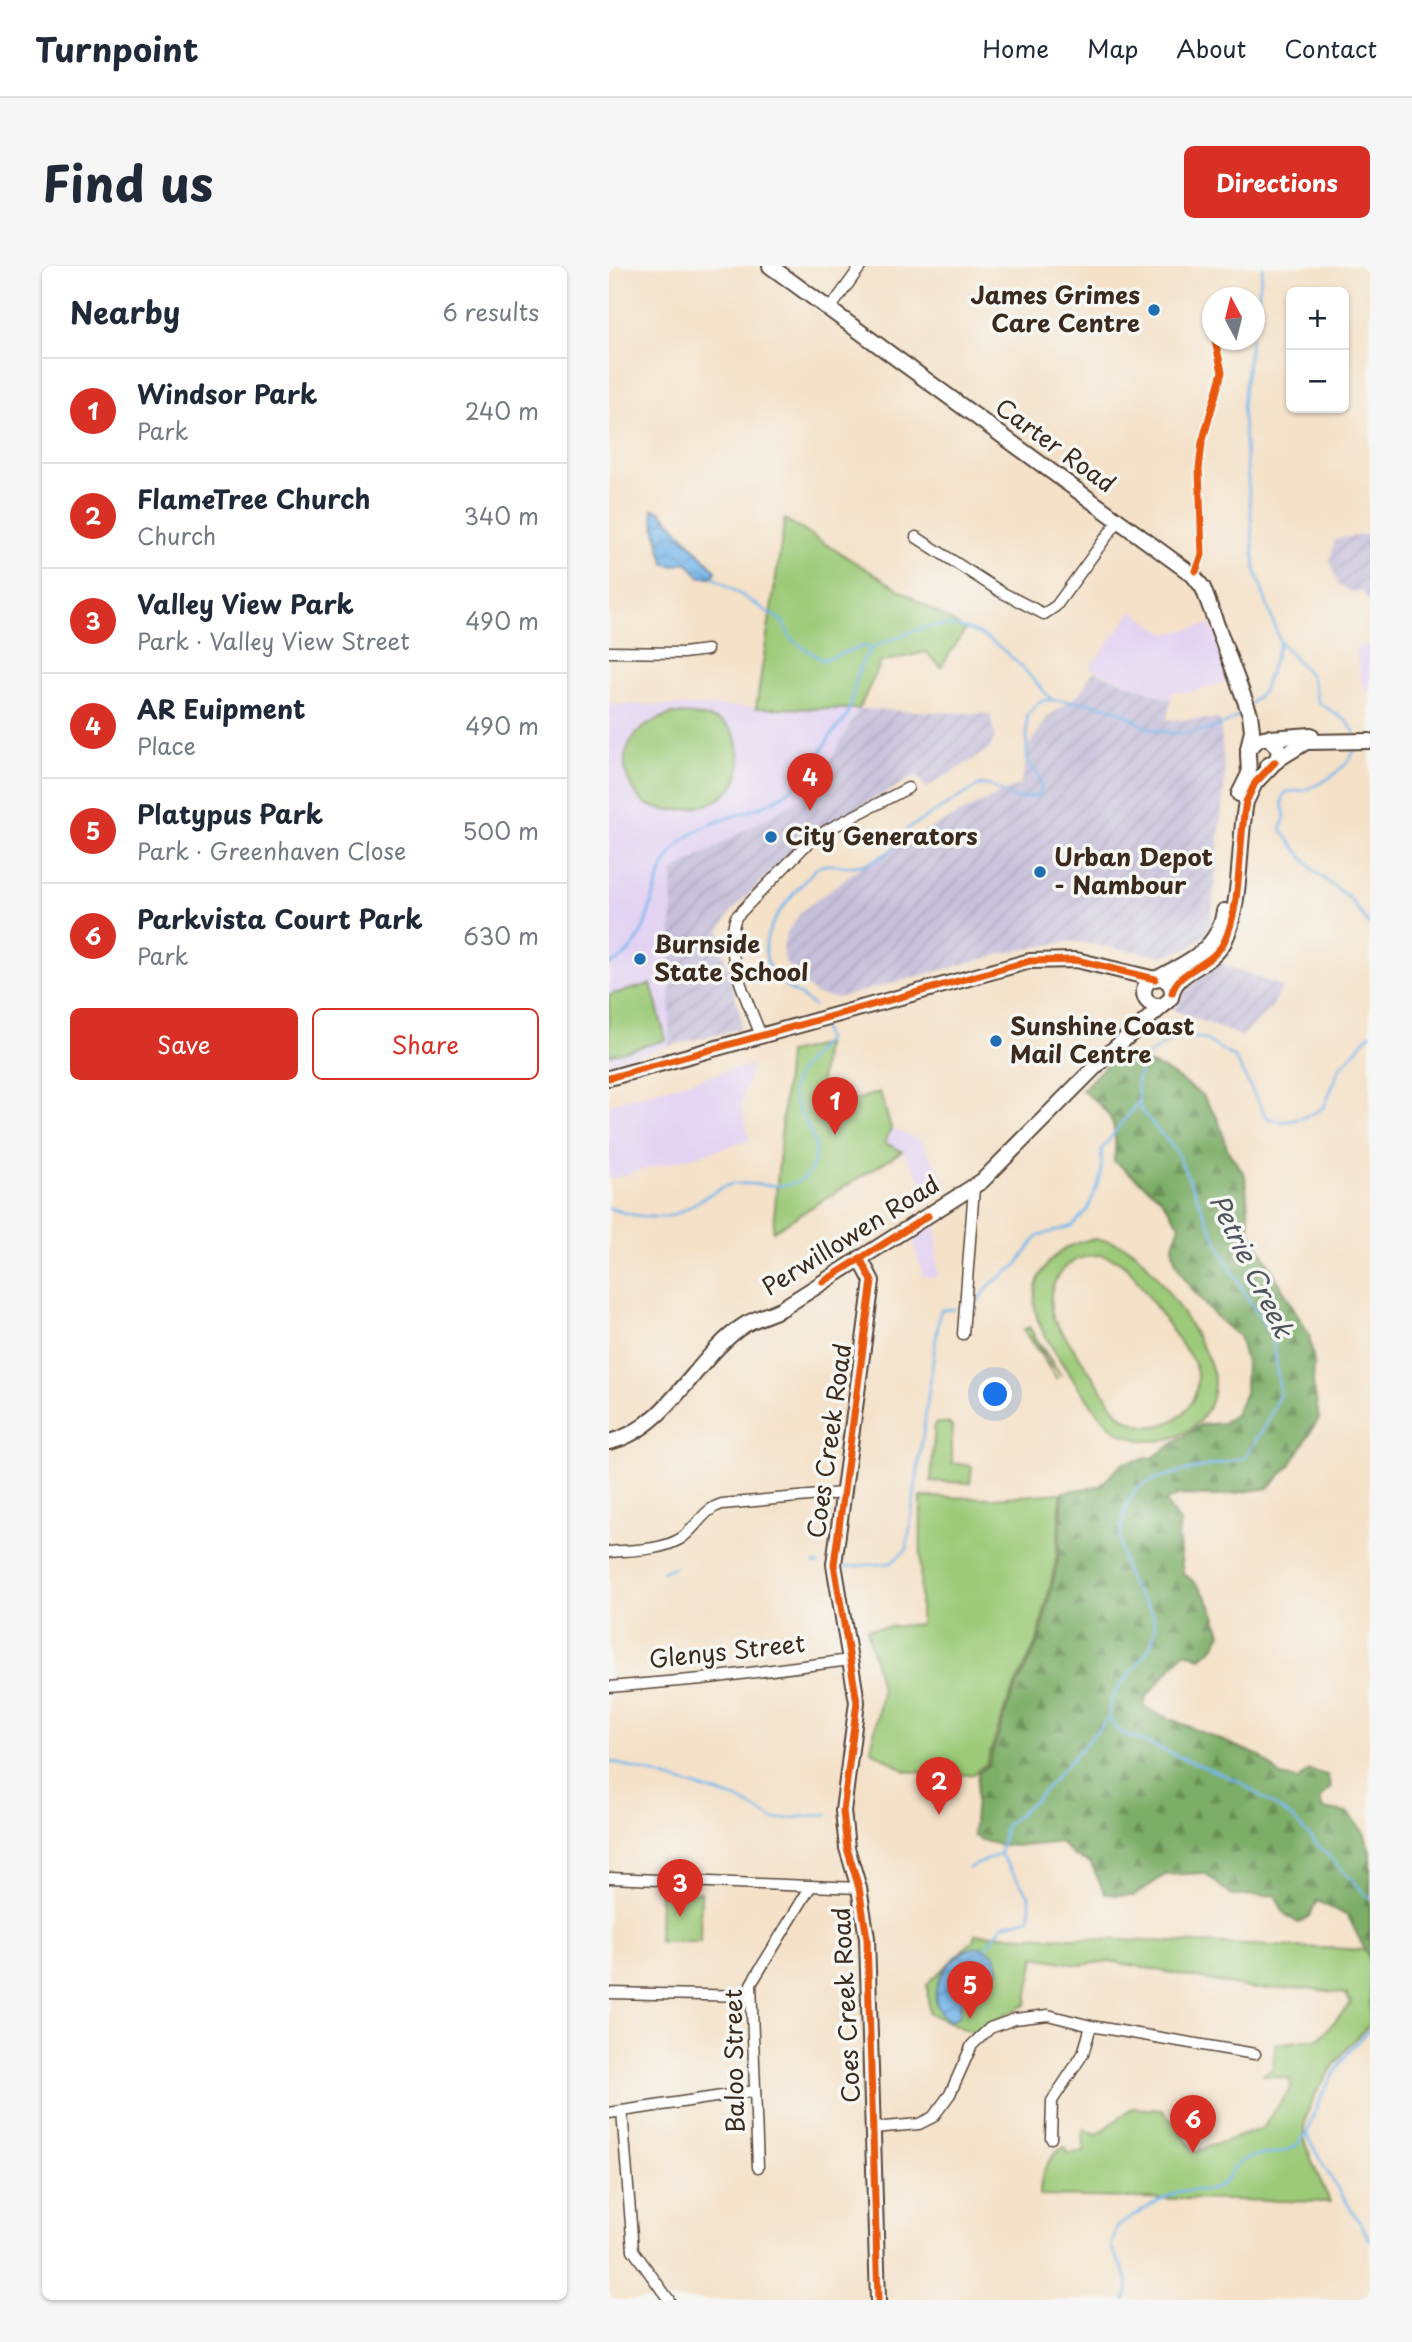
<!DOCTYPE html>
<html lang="en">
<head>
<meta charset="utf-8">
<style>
  :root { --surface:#fff; --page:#f6f6f7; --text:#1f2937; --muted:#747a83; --line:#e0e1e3; --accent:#d93025 }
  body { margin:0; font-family:"Playpen Sans",sans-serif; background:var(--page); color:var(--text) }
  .controls { position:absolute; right:21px; top:21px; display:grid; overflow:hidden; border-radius:10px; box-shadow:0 2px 5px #0004 }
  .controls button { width:63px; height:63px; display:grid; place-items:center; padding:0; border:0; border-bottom:2px solid var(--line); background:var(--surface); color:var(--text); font:35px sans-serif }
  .compass { position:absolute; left:593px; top:21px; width:63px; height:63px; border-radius:50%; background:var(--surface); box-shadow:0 2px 5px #0004; rotate:353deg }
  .you { position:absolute; left:387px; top:1129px; width:24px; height:24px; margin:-18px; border:5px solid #fff; border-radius:50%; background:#1a73e8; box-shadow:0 0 0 10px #1a73e833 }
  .badge { display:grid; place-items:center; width:46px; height:46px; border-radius:50%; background:var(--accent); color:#fff; font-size:23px; font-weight:700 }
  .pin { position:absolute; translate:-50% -58px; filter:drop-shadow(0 2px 4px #0008) }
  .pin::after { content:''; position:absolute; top:37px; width:24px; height:21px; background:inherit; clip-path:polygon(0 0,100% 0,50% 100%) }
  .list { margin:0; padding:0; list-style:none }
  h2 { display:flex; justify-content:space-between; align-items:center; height:91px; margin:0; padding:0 28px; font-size:30px }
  h2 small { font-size:23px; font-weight:400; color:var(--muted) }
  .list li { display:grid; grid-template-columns:46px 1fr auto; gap:21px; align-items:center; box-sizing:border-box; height:105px; padding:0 28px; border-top:2px solid var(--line) }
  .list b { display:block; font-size:26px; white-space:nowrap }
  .list p { margin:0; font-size:23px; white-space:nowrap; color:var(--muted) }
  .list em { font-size:23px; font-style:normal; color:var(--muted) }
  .actions { display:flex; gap:14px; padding:21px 28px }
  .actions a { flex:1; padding:16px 0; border:2px solid var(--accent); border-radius:10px; text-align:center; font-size:24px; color:var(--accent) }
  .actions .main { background:var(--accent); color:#fff }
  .map { position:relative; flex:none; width:761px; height:2034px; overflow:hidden; border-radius:10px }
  header { display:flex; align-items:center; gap:42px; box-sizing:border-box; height:98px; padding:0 35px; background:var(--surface); border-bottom:2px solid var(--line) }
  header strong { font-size:33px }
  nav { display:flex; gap:38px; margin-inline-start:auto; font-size:24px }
  .intro { display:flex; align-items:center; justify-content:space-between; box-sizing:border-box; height:168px; padding:0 42px }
  h1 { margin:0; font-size:49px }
  .button { padding:18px 32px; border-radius:10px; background:var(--accent); color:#fff; font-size:24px; font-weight:700 }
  main { display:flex; gap:42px; padding:0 42px }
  aside { flex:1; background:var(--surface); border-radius:10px; box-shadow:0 2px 5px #0004 }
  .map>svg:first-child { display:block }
  .built { fill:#e3d3f2 }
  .industrial { fill:url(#industrial-furrows) }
  .green { fill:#9cca78; stroke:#6c7a4b; stroke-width:2; fill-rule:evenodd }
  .forest { fill:url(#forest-firs); stroke:#5c6c43; stroke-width:2 }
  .water { fill:url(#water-waves); stroke:#5a7185; stroke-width:2 }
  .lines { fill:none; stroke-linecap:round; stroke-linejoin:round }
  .stream { stroke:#79b8ec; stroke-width:2.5 }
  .street-casing { stroke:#574538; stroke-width:13 }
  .secondary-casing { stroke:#574538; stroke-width:18 }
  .street { stroke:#fff; stroke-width:10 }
  .secondary { stroke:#fff; stroke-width:14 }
  .cycleway-casing { stroke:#f6f6f2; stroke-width:11 }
  .cycleway { stroke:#e8590c; stroke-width:7 }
  .poi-dot { fill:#1f6fb2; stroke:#f6f6f2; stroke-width:2.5 }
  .labels { text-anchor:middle; stroke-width:7; stroke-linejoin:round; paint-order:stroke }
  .poi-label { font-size:24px; font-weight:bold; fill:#3b2a1e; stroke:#f6f6f2; text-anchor:start }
  .street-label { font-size:24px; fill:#3b2a1e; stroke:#f6f6f2 }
  .water-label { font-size:26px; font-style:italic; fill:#4e555c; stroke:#f6f6f2 }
</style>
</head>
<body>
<header>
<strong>Turnpoint</strong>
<nav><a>Home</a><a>Map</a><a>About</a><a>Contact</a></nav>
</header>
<div class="intro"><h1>Find us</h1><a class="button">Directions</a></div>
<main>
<aside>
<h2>Nearby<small>6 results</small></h2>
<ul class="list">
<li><span class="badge">1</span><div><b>Windsor Park</b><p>Park</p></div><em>240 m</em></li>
<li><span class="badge">2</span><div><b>FlameTree Church</b><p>Church</p></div><em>340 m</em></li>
<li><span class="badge">3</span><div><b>Valley View Park</b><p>Park · Valley View Street</p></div><em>490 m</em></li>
<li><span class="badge">4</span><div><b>AR Euipment</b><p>Place</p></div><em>490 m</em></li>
<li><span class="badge">5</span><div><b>Platypus Park</b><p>Park · Greenhaven Close</p></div><em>500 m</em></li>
<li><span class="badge">6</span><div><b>Parkvista Court Park</b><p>Park</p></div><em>630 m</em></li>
</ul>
<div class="actions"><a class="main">Save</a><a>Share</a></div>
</aside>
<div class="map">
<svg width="761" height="2034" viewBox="0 0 761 2034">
  <defs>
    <pattern id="industrial-furrows" width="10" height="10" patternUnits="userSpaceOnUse" patternTransform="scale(1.75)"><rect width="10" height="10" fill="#c6c0da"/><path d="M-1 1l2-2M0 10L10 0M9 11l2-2" fill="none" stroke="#aba5bb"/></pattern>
    <pattern id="forest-firs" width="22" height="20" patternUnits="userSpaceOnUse" patternTransform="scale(1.75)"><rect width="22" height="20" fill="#7dae68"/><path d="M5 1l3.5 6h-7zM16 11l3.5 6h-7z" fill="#688e55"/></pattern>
    <pattern id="water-waves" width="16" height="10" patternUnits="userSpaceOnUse" patternTransform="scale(1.75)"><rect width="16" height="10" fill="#79b8ec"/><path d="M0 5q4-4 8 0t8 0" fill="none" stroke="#6496bf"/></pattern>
  </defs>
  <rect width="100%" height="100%" fill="#f6f6f2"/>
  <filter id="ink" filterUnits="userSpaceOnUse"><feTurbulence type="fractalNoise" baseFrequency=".0143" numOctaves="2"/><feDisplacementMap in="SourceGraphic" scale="14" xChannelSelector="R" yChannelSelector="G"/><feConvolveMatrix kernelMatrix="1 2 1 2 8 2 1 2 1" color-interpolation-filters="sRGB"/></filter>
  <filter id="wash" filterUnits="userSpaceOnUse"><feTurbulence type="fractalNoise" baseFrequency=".00686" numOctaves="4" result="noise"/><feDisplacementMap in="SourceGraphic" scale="28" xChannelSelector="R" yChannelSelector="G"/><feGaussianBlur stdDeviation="1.57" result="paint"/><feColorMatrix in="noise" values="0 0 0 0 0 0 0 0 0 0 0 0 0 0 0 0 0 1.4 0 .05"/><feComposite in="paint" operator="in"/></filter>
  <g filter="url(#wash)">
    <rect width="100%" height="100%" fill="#f4e1c8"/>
    <g class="built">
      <polygon points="524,345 557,368 602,358 622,414 583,426 563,426 562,434 480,402"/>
      <polygon points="761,379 761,433 753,417 747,384 749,380"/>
      <polygon points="0,438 250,443 204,525 65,606 60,780 0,797"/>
      <polygon points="143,798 132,838 141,875 0,913 0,838"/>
      <polygon points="282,862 311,874 338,917 321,928 293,885 275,877"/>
      <polygon points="327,958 329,1012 314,1010 304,974"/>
    </g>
    <g class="industrial">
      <polygon points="761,268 761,335 759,336 754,326 740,325 729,318 721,294 726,273"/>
      <polygon points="485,405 562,434 558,454 611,453 616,512 602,654 597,668 580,682 553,690 463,675 400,686 228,732 208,729 194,717 176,696 174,682 177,668 193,645 253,600 299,573 412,518 420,480 439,451 470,428"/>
      <polygon points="250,443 381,448 386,469 381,483 317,522 308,509 190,576 123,645 112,662 111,674 133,755 130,763 60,780 64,606 204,525"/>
      <polygon points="609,696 673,721 662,743 632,770 564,744 576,725"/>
    </g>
    <g class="green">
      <polygon points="176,253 356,364 332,401 317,386 272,396 250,443 147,442"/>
      <path d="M64,448C81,448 101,449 116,458C125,464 129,476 130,486C137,528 102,542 67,544C55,544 41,543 32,534C0,497 18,460 64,448Z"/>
      <polygon points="42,718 57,774 0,789 0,729"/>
      <polygon points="216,778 208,846 271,826 282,862 276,877 293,885 164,965 179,787"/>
      <path d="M486,973C501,974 515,978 527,987C547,1004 605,1089 605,1114C606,1169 544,1191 503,1162C484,1143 435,1076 428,1051C416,1011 448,977 486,973ZM493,989L508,994L520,1003L585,1096C602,1144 547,1181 509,1147L445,1054C432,1019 457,987 493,989Z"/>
      <polygon points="420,1061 452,1110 422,1070 448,1113 414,1064"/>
      <polygon points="326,1157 339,1157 343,1161 343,1197 363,1200 361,1217 322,1215"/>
      <polygon points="452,1227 447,1294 428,1375 400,1432 377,1498 364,1508 340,1510 297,1505 262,1484 273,1426 258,1363 311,1358 312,1231 383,1232"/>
      <polygon points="51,1626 92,1626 91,1676 50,1676"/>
      <path d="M366,1668L761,1684V1758C736,1782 698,1828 695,1864C694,1881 714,1919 721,1936L431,1930C431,1912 437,1889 456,1881L459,1887L475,1886L474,1863L488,1869L523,1842L553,1844L569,1861L585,1886L654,1862L682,1821L681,1813L654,1809L664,1802L667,1778L711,1772L742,1737L737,1728L697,1722L645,1723L501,1695L471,1699L426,1691L417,1738L364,1767L320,1747L318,1718L366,1673Z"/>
    </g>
    <path class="forest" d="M504,792H523L555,803L593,829L609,853L619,885L636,909L641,965L700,1069L705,1096L704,1117L710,1152L680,1201L659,1222L609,1230L570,1229L556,1236L571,1256L569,1271L574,1307C597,1324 604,1340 612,1367L606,1380L592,1392L576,1386L537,1431L535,1442L651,1490L672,1510L690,1514L700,1504L718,1509L722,1521L711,1533L714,1543L739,1547L755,1567L761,1585V1694L739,1650L708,1635L700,1650L689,1657L675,1647L666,1629L623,1630L596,1607L556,1609L525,1630L496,1628L482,1597L465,1590L451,1576C424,1580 388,1584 364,1570L369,1507L379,1499L402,1432L430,1375L449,1294L454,1226L491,1220L514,1197L545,1191L591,1159L613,1157L626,1149L636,1127L637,1096L630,1070C610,1057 562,1007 564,980C565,974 569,966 571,959L551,931L505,895C510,857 503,847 473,824Z"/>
    <g class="water">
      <path d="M44,243L51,245L107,305L104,311H91L78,296L65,300L56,298C53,291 43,251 44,243Z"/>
      <path d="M372,1681L385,1687L390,1703L353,1730L350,1751L341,1755C307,1734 340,1681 372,1681Z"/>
    </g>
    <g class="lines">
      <g class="stream">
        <polyline points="646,50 654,0"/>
        <polyline points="642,74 633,139 646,303 671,376 702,410 709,436 739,456 747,469"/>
        <polyline points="104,311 173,355 182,373 213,394 256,380 263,383"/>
        <polyline points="642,437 654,425 671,376"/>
        <path d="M747,479C743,499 716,517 698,523C691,526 683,524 676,527L673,536L676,550L672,564L705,605L741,633L761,660"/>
        <path d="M0,699C46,681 37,622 63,587C90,548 147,553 182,523C201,507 210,487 223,468C228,461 237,455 239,447C246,427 246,398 263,383C269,376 284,374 292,370C362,337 400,387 443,434C464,436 488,436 508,444C518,448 527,456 537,461C566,473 614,467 635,444"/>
        <path d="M204,740C194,729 178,724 169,714C133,674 183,631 207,602C221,595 231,602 246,600C265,598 293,582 298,563L371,519H379L407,533L431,529C434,513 428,506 418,495V449L431,435L441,434"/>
        <path d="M761,768L731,802L715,841C700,851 671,863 656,849L626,792L594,772H565L542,787L532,799L528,817L531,843L567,885L617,995L664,1073L671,1127L658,1157L636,1192C615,1197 540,1210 529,1222C517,1234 514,1250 512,1266C510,1284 515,1307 525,1323C536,1338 550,1347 545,1369C539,1403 474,1435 511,1466L629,1515L682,1551L761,1633"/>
        <path d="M0,942C17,948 34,952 52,951C75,951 98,925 120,919C142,913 186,931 201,905C223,866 170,842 187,811C194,798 208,785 217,774L213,761"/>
        <polyline points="362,1044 381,1019 407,1000 429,970 463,960 479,943 492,909 493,883 528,837"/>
        <polyline points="205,1297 209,1298"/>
        <polyline points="237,1301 282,1297 298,1283 330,1051 332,1044 345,1043"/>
        <polyline points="53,1306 65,1301"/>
        <polyline points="0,1495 129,1533 165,1554 219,1548"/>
        <polyline points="360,1602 391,1588"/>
        <polyline points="377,1682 394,1659 421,1652 421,1631 391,1588 396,1560 429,1531 498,1454"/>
        <path d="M761,1763C729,1793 712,1826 698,1867C714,1905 741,1938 761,1974"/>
        <path d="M516,2034C527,2013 510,2000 502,1981L508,1961C527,1949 548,1933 569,1926C582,1922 595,1927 607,1922C621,1916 622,1898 637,1893C666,1882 677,1896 698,1867"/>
      </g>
    </g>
  </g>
  <g filter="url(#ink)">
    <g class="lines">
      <g class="street-casing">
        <g id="street">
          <polyline points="221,43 252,0"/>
          <polyline points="307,271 392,326 435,348 447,340 509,255"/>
          <polyline points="0,386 74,387 98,384"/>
          <path d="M152,770C139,734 113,689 127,651L195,581L218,564L299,522"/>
          <polyline points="354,1068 365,921"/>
          <path d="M0,1286C23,1284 50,1285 71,1273C87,1263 94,1243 113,1238L233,1227"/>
          <polyline points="0,1421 93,1413 241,1394"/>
          <polyline points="0,1612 250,1622"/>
          <polyline points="0,1727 142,1730"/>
          <polyline points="13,1845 24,1984 60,2034"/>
          <polyline points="0,1847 146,1825"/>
          <polyline points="264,1862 310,1858 324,1851 341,1828 363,1779 381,1762 406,1753 439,1749 482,1760 646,1788"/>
          <polyline points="442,1872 443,1835 474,1788 482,1760"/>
          <polyline points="149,1901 142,1718 202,1620"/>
        </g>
      </g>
      <g class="secondary-casing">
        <g id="secondary">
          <polyline points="161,0 584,309 594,322 641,448 643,464 639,483"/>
          <polyline points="661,472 702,469"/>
          <polyline points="639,483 650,473 659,471 670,483 668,495"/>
          <polyline points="658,500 697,476 761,475"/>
          <polyline points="630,528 640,508 639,488"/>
          <path d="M548,712C578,697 610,683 615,645"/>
          <circle cx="549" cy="726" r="14"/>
          <path d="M563,727C569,703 602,701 615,676C633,641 629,577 637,536L646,517L666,496"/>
          <polyline points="0,812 421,695 467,694 546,713"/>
          <polyline points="251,992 263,1015 225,1298 248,1436 234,1545 238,1582 250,1622 258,1672 269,2034"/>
          <path d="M0,1176C59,1163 89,1087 137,1058C148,1052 161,1048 172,1043L373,915L499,788L558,736"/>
        </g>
      </g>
      <use href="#street" class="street"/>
      <use href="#secondary" class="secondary"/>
      <g class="cycleway-casing">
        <g id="cycleway">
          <polyline points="587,305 593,289 590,203 593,177 613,106 606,74"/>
          <path d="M563,727C569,703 602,701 615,676C633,641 629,577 637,536L646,517L666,496"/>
          <polyline points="0,812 421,695 467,694 546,713"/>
          <polyline points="251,992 263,1015 225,1298 248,1436 234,1545 238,1582 250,1622 258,1672 269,2034"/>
          <polyline points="214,1016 319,950"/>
        </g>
      </g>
      <use href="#cycleway" class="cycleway"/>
    </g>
  </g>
  <g class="poi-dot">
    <circle cx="545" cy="44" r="7"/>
    <circle cx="162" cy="571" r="7"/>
    <circle cx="431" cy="606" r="7"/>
    <circle cx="31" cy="693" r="7"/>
    <circle cx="387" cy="775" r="7"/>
  </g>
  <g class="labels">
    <g class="poi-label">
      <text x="531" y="38" text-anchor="end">James Grimes<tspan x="531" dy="28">Care Centre</tspan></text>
      <text x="176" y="579">City Generators</text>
      <text x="445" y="600">Urban Depot<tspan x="445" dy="28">- Nambour</tspan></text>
      <text x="45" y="687">Burnside<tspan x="45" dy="28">State School</tspan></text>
      <text x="401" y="769">Sunshine Coast<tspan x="401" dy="28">Mail Centre</tspan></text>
    </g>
    <g class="street-label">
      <text transform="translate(446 180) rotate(36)" y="8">Carter Road</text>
      <text transform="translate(242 970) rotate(-32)" y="8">Perwillowen Road</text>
      <text transform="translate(221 1175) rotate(-82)" y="8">Coes Creek Road</text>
      <text transform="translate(118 1386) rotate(-6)" y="8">Glenys Street</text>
      <text transform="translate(238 1739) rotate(-93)" y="8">Coes Creek Road</text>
      <text transform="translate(126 1795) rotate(-91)" y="8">Baloo Street</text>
    </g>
    <g class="water-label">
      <text transform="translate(642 1000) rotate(64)" y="9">Petrie Creek</text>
    </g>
  </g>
</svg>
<div class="controls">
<button>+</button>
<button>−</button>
</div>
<svg class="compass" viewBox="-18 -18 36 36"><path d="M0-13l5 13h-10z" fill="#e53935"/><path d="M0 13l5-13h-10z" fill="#747a83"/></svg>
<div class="you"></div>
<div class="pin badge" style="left:226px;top:869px">1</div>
<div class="pin badge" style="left:330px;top:1549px">2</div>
<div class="pin badge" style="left:71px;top:1651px">3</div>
<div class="pin badge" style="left:201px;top:545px">4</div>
<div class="pin badge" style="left:361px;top:1753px">5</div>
<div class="pin badge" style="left:584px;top:1887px">6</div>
</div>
</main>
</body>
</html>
